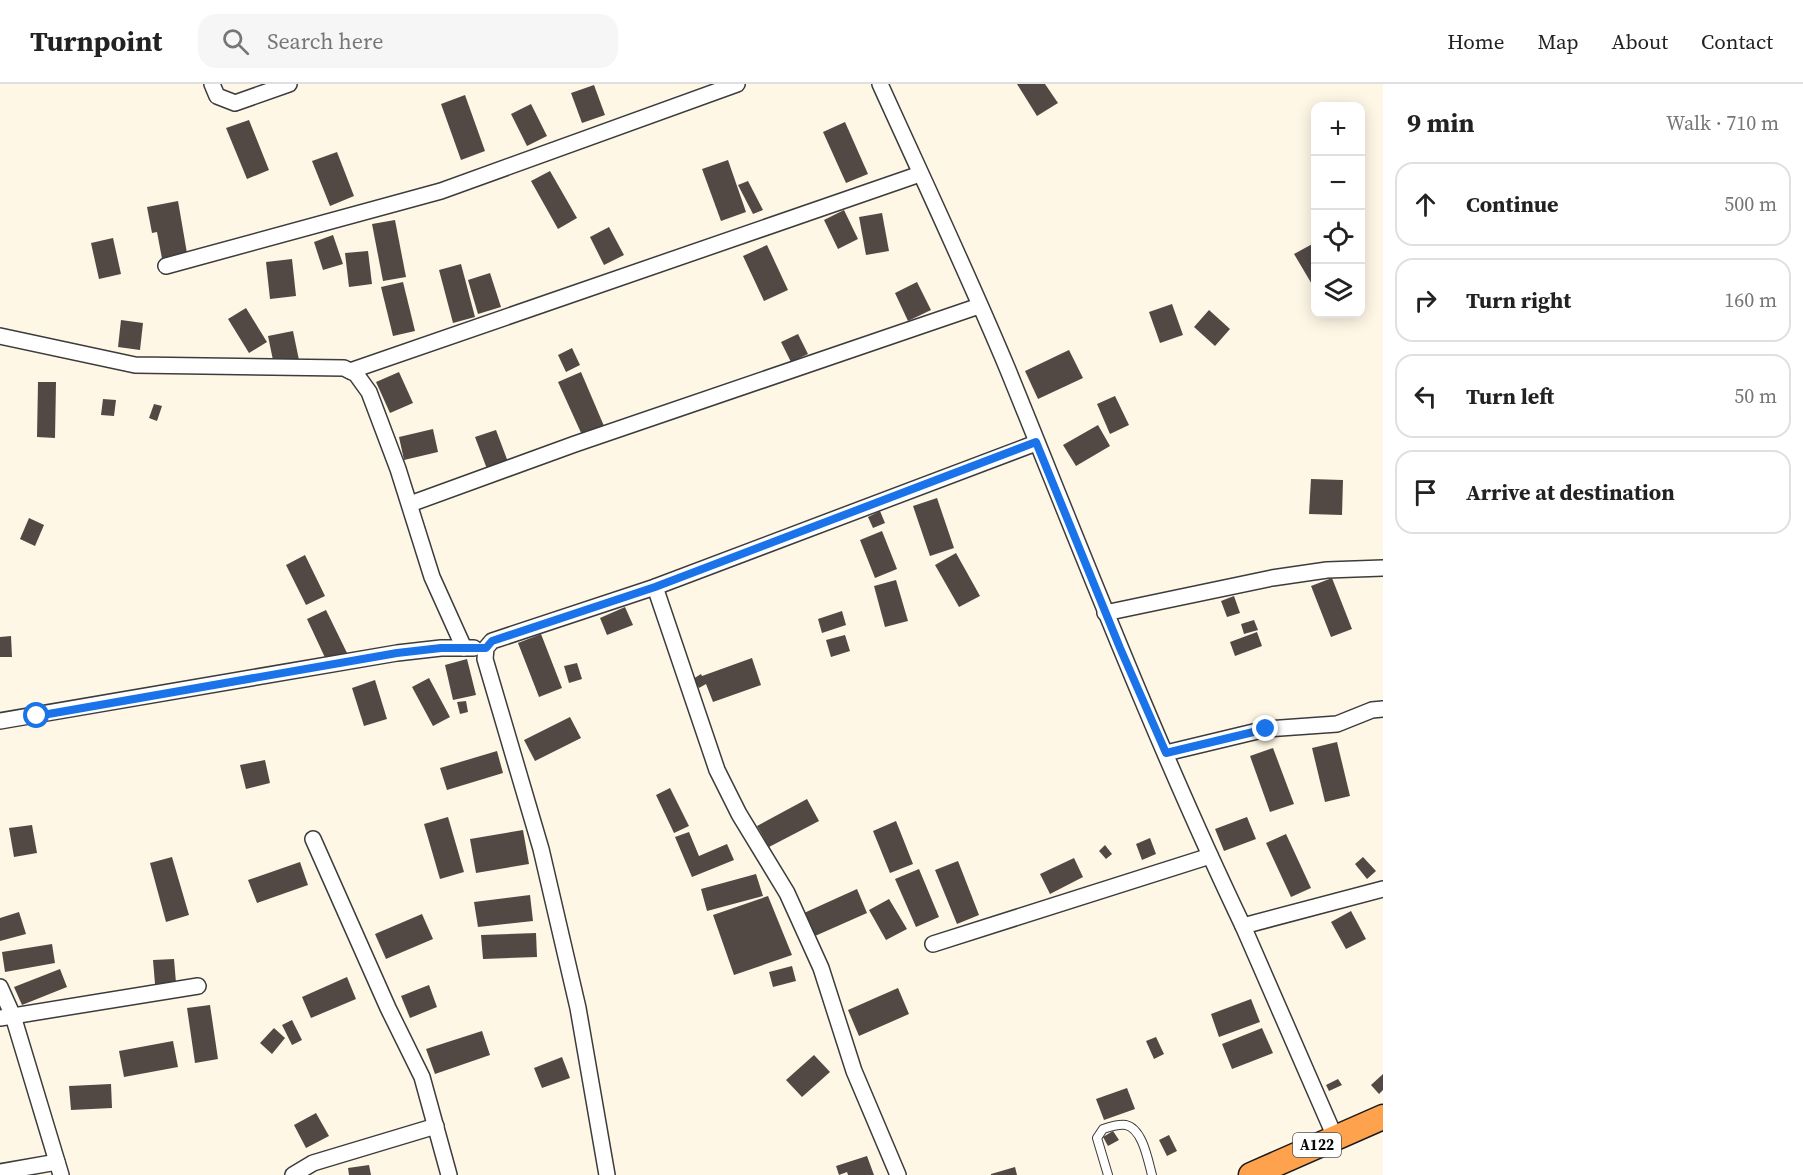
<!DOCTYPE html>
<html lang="en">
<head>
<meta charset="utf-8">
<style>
  :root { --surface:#fff; --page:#f6f6f6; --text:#222; --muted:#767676; --line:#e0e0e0 }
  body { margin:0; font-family:"Source Serif 4",serif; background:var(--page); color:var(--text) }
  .controls { position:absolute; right:18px; top:18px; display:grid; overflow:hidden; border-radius:12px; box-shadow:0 3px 15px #0003 }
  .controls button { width:54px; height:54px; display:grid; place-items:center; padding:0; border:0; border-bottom:2px solid var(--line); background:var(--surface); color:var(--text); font:30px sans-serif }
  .stop { position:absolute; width:18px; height:18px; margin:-14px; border:4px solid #1a73e8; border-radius:50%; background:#fff }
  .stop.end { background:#1a73e8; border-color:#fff; box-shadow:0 2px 6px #0008 }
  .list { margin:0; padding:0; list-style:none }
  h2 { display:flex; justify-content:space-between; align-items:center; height:78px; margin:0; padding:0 24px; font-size:26px }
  h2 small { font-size:20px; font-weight:400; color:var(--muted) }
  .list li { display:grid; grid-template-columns:39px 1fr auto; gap:18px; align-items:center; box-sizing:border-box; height:84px; margin:0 12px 12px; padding:0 12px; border:2px solid var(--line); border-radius:18px }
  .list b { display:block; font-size:22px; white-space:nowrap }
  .list em { font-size:20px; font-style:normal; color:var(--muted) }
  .icon { flex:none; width:33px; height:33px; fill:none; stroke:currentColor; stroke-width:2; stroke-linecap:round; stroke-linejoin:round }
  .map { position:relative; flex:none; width:1383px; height:1091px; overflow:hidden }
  header { display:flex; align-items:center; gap:36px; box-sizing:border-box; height:84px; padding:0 30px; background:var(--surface); border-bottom:2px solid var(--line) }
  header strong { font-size:28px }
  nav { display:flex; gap:33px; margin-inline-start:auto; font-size:21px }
  .search { width:420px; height:54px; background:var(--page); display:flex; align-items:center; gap:15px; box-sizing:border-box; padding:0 21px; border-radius:18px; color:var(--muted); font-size:22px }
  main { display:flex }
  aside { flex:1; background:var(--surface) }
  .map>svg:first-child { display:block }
  .building { fill:#524945 }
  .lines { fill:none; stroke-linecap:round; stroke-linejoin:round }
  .service-casing { stroke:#3c3c3c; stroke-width:10 }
  .minor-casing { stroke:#3c3c3c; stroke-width:18 }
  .trunk-casing { stroke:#1a1a1a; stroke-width:27 }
  .service { stroke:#fff; stroke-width:8 }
  .minor { stroke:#fff; stroke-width:15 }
  .trunk { stroke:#fea24e; stroke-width:24 }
  .route { stroke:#1a73e8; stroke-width:8 }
  .labels { text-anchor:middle; stroke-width:6; stroke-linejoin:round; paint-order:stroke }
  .shield { fill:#fff; stroke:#535353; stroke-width:1.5 }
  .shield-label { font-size:15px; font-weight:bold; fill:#090909 }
</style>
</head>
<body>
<header>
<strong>Turnpoint</strong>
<div class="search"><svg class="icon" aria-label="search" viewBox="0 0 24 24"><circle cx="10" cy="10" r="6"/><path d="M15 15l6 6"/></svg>Search here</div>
<nav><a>Home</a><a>Map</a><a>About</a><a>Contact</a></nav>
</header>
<main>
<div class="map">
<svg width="1383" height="1091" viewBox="0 0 1383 1091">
  <rect width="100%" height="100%" fill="#fff7e6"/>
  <g class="building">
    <polygon points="1017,0 1045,0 1058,19 1037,32"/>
    <polygon points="594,1 605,31 582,39 571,9"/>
    <polygon points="465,11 485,67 461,76 441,20"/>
    <polygon points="531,20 547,52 527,62 511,30"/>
    <polygon points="249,36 269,86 247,95 226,44"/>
    <polygon points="845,38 868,90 846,99 823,48"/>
    <polygon points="337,68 354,112 330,122 312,77"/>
    <polygon points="728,76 746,128 721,137 702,85"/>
    <polygon points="550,87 577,134 558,145 531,97"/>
    <polygon points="748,97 763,126 753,130 738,101"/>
    <polygon points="178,117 188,175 163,180 157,148 152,149 147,123"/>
    <polygon points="844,126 858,155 838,165 824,136"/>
    <polygon points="882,129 889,167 866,171 859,133"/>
    <polygon points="395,136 406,193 383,197 372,140"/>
    <polygon points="609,143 624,171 604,181 590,153"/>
    <polygon points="333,151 343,180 323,186 314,158"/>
    <polygon points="113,154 121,190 99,195 91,159"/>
    <polygon points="1316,158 1316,207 1294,170"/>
    <polygon points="767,161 788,206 764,217 743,172"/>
    <polygon points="368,167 372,200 349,203 345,169"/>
    <polygon points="292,175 296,212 270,215 266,178"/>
    <polygon points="461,180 475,233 453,239 439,186"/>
    <polygon points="490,189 501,223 478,230 468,196"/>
    <polygon points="403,198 415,247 393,252 381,203"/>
    <polygon points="917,198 931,226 908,237 895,209"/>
    <polygon points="1172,220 1183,251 1160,259 1149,228"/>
    <polygon points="246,224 267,258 249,269 228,235"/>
    <polygon points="1209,226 1230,245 1215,262 1194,243"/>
    <polygon points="121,236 143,239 140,266 118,263"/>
    <polygon points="293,247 299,276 274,281 268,252"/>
    <polygon points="798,250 808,270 791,278 781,258"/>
    <polygon points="572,264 580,281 566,288 558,271"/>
    <polygon points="1069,266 1083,294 1038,315 1025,287"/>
    <polygon points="399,288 413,319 390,329 376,298"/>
    <polygon points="581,288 604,342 582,351 558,298"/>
    <polygon points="38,298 56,298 55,354 37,353"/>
    <polygon points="1115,312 1129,341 1110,350 1097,320"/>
    <polygon points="103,315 116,316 114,332 101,331"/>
    <polygon points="154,320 162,322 157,337 149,334"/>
    <polygon points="1098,341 1110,362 1076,382 1063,361"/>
    <polygon points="433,345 438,368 404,376 399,353"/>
    <polygon points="496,346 508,378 487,385 475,353"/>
    <polygon points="1311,395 1343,396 1342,431 1309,430"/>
    <polygon points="937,414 954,464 930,472 913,422"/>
    <polygon points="880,427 885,439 873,444 868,433"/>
    <polygon points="29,434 44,441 35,462 20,455"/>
    <polygon points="882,447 897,485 875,494 860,456"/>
    <polygon points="956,469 980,512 959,523 935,481"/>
    <polygon points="305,471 325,512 306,521 286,481"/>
    <polygon points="1332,494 1352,545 1331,553 1311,502"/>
    <polygon points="896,496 908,537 885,543 874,502"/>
    <polygon points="1234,512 1240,529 1227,533 1221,517"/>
    <polygon points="625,523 633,541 607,551 600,534"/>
    <polygon points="326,526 348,571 328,580 307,535"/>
    <polygon points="842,527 846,541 822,549 818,535"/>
    <polygon points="1254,536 1258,546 1244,550 1241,540"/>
    <polygon points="1257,548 1262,562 1235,572 1230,558"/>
    <polygon points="541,550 562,604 539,613 518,559"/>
    <polygon points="845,551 850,567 831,573 826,556"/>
    <polygon points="11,552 12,573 0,573 0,553"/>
    <polygon points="752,574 761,601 713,618 706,600 699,604 693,595 701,590 702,592"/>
    <polygon points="467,575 476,611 453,616 445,581"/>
    <polygon points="577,579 582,595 569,599 564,582"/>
    <polygon points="429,594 450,633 433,642 412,603"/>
    <polygon points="375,596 387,635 364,642 352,604"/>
    <polygon points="466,617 468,628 460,630 457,618"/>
    <polygon points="570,633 581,654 535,677 524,656"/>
    <polygon points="1337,658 1350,712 1325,718 1312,664"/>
    <polygon points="1273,664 1294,720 1270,728 1250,672"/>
    <polygon points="497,667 503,689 447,706 440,684"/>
    <polygon points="265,676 270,699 246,705 240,681"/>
    <polygon points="670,704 689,742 674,749 656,711"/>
    <polygon points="807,715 819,737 769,763 757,742"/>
    <polygon points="448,733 464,788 440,795 424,740"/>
    <polygon points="1247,733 1256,755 1224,767 1215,745"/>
    <polygon points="896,737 913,780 890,789 873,747"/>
    <polygon points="32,741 37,769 14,773 9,744"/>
    <polygon points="523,746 529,780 476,789 470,755"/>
    <polygon points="689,748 699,772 727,760 734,776 692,793 675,753"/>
    <polygon points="1286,750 1311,804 1291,813 1266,759"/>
    <polygon points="1150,754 1156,770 1142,776 1136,760"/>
    <polygon points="1105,761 1112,770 1106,775 1099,767"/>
    <polygon points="172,773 189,831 166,838 150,779"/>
    <polygon points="1363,773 1376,787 1367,795 1355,780"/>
    <polygon points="1074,774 1083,793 1050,810 1040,790"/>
    <polygon points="958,777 979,831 957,840 935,786"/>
    <polygon points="300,778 308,801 257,819 248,796"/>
    <polygon points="919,785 939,833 916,843 895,795"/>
    <polygon points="756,790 763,812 707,827 701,805"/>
    <polygon points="857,805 867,829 815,852 804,829"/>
    <polygon points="530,811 533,837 478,843 474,818"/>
    <polygon points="768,812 792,871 734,891 713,831"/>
    <polygon points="889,815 907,845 886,856 869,826"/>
    <polygon points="1351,827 1366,855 1346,865 1331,838"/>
    <polygon points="19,828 26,850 0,857 0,834"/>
    <polygon points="422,830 433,855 386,875 375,850"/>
    <polygon points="536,849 537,873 483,875 481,851"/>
    <polygon points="52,860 55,879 5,888 2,868"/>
    <polygon points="174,875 176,899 155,900 153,876"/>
    <polygon points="792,882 796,897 773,903 769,888"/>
    <polygon points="60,885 67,903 22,921 14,903"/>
    <polygon points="347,893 356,915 311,934 302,913"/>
    <polygon points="429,901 437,923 410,934 401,912"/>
    <polygon points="898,904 909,930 859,952 848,926"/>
    <polygon points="1251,915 1260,938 1219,953 1211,930"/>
    <polygon points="210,921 218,975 195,979 187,924"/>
    <polygon points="292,936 302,956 292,961 282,941"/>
    <polygon points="274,944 285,954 272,970 260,959"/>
    <polygon points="1262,944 1273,969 1232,985 1222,960"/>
    <polygon points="482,947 490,971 435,990 426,965"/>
    <polygon points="1156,953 1164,970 1154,975 1146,957"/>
    <polygon points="173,957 178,983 124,993 119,967"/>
    <polygon points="814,971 830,988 802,1013 786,996"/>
    <polygon points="562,973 570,994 542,1004 534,984"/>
    <polygon points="1383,990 1383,1006 1379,1010 1371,1001"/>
    <polygon points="1338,995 1342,1001 1329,1007 1326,1001"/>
    <polygon points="111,1000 112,1024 71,1026 69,1002"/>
    <polygon points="1127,1004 1135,1025 1104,1036 1096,1015"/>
    <polygon points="316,1029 329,1052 306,1064 294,1041"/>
    <polygon points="1113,1047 1119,1056 1108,1062 1103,1053"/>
    <polygon points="1169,1051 1177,1067 1167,1072 1159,1056"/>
    <polygon points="867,1072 874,1091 848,1091 847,1088 839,1091 836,1082"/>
    <polygon points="369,1081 371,1091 349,1091 348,1084"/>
    <polygon points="1015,1083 1017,1091 991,1091 991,1090"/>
  </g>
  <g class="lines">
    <g class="service-casing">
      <path id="service" d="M1108,1091L1097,1054L1103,1045C1109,1043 1120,1040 1126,1041C1143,1045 1148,1077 1152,1091"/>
    </g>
    <g class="minor-casing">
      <g id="minor">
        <polyline points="212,0 217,12 235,19 289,0"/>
        <path d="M880,0C923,95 968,190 1008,286C1084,473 1156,660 1243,842"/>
        <polyline points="166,182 441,107 737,0"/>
        <polyline points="0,252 135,281 344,284 356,290 369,308 398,385 432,493 464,564"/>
        <polyline points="350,287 920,90"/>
        <polyline points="410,420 575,360 979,222"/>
        <polyline points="655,503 717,686 739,730 787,809 821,884 854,987 898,1091"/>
        <polyline points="1105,529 1272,494 1327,486 1383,484"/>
        <polyline points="0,637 397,569 441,564 474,564"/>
        <polyline points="1166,669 1266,645 1337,640 1372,626 1383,625"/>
        <polyline points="313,755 388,924 422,993 449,1091"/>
        <polyline points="933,860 1210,772"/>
        <polyline points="0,903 13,932 61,1091"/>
        <polyline points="0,934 198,902"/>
        <polyline points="1335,1053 1243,842 1383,805"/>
        <polyline points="0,1088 57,1078"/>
        <polyline points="293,1091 313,1079 436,1042"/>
        <polyline points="607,1091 578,924 541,765 485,575 486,564 492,557 655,503 1036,359"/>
      </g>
    </g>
    <g class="trunk-casing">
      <polyline id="trunk" points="1251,1091 1383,1033"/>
    </g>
    <use href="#service" class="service"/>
    <use href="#minor" class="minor"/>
    <use href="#trunk" class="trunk"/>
  </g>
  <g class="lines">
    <polyline class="route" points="37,632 397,569 441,564 486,564 492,557 655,503 1036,358 1120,564 1166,669 1266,645"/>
  </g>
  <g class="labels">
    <rect class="shield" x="1293" y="1049" width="48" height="24" rx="4.5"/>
    <g class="shield-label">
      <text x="1317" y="1066">A122</text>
    </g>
  </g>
</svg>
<div class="controls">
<button>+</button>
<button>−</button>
<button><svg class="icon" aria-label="locate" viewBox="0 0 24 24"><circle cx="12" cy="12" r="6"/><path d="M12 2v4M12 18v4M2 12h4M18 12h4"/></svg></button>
<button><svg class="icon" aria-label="layers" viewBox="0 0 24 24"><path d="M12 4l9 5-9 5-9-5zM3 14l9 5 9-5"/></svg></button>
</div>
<div class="stop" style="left:37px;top:632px"></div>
<div class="stop end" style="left:1266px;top:645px"></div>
</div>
<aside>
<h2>9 min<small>Walk · 710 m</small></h2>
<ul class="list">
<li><svg class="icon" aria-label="ahead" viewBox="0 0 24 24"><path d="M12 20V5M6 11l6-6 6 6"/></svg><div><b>Continue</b></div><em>500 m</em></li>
<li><svg class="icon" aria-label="right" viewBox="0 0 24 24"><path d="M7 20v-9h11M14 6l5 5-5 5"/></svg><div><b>Turn right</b></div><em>160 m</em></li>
<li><svg class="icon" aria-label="left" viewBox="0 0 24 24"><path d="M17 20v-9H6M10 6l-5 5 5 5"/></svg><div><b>Turn left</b></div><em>50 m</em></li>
<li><svg class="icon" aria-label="arrive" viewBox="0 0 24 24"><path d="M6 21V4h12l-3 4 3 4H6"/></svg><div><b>Arrive at destination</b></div></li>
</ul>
</aside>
</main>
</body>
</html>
